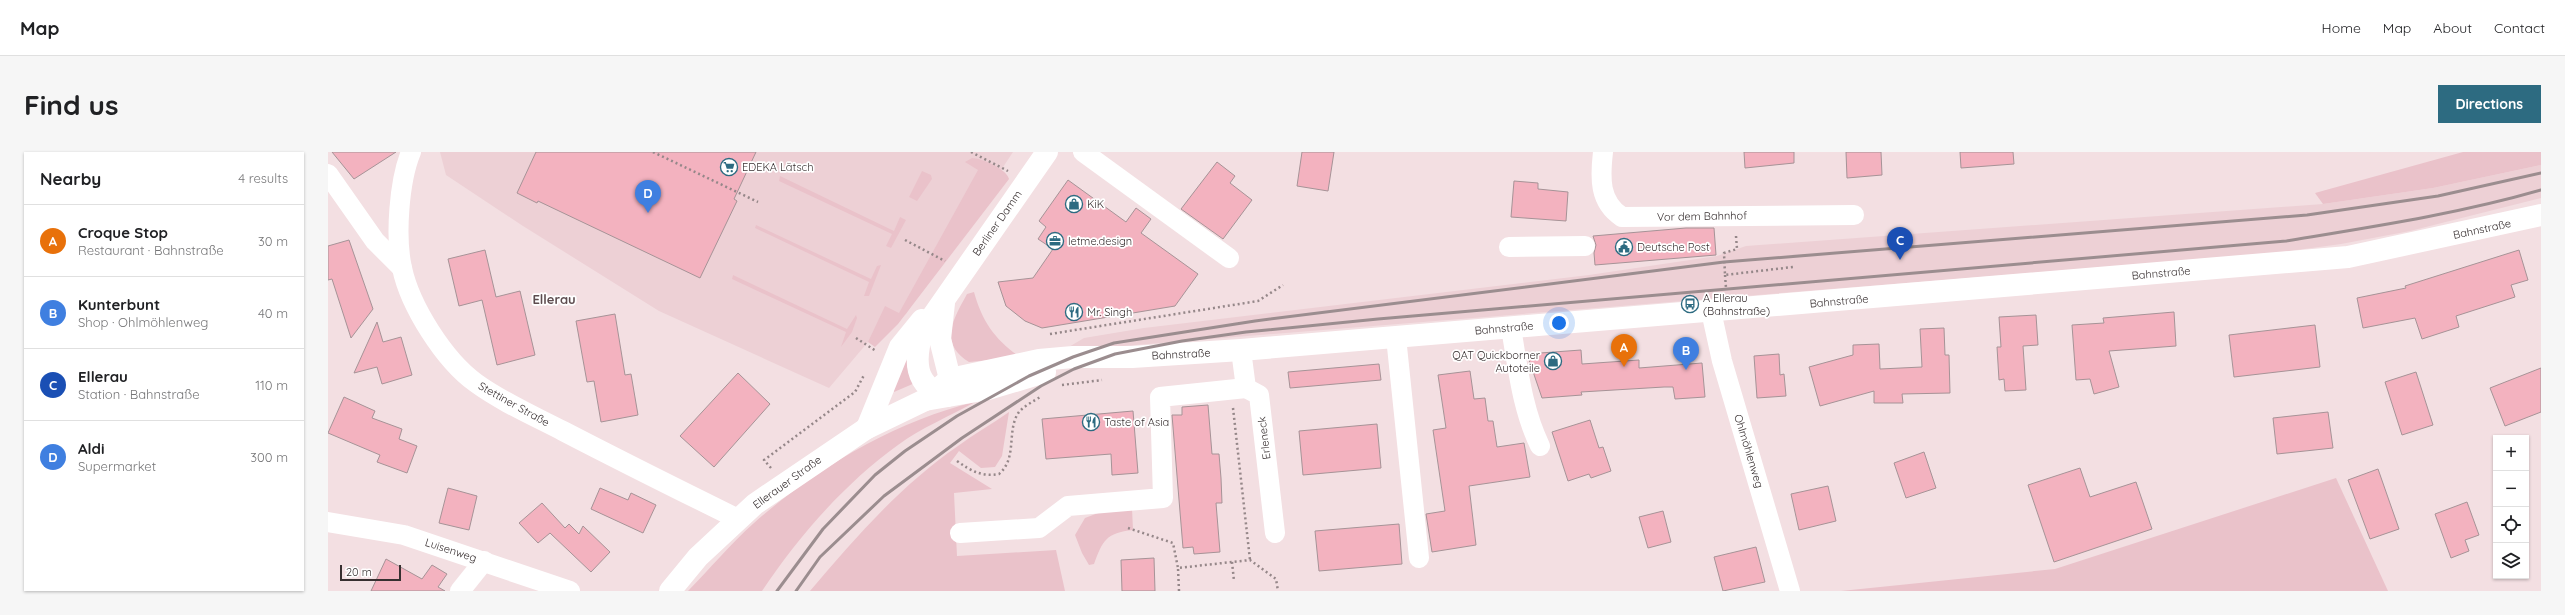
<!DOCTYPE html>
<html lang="en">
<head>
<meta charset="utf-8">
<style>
  :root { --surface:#fff; --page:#f6f6f6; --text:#202124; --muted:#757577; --line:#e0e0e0; --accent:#2d6b81 }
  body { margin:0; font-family:Quicksand,sans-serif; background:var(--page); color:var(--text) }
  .controls { position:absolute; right:12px; bottom:12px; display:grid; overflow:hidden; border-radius:0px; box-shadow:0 1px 3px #0004 }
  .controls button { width:36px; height:36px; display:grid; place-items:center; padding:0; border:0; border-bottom:1px solid var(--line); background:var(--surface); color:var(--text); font:20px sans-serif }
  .scale { position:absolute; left:12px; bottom:10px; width:61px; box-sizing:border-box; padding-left:4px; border:2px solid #372f30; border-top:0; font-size:11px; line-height:14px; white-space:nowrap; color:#372f30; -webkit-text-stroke:3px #fff; paint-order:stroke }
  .you { position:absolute; left:1231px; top:171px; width:14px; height:14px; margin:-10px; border:3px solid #fff; border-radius:50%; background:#1a73e8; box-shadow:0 0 0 6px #1a73e833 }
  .badge { display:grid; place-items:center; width:26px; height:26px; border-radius:50%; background:var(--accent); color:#fff; font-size:13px; font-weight:700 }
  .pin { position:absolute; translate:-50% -33px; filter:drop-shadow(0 1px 2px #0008) }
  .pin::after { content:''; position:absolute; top:21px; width:14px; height:12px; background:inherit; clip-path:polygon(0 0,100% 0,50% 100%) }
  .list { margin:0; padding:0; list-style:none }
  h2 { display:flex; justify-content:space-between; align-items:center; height:52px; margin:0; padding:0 16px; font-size:17px }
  h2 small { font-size:13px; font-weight:400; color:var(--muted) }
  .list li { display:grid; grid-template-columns:26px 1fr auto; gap:12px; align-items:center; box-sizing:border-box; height:72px; padding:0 16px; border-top:1px solid var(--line) }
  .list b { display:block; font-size:15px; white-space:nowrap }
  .list p { margin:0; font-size:13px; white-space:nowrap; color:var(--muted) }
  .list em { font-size:13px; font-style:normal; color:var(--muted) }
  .icon { flex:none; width:22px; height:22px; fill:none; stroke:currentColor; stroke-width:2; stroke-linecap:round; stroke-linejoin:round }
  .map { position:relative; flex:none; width:2213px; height:439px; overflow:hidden; border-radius:0px }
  header { display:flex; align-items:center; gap:24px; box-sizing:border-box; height:56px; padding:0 20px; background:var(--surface); border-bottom:1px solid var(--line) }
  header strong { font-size:19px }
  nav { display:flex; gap:22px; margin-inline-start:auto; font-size:14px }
  .intro { display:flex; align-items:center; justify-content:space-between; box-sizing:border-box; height:96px; padding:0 24px }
  h1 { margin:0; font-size:28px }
  .button { padding:10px 18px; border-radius:0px; background:var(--accent); color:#fff; font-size:14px; font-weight:700 }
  main { display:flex; gap:24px; padding:0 24px }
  aside { flex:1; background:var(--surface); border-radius:0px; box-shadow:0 1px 3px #0004 }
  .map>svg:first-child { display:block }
  .built { fill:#edd0d5 }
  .green { fill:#eac2ca }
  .building { fill:#f3b2bf; stroke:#a69397 }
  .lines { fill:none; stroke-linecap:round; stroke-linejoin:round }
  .path { stroke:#958789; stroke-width:2.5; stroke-dasharray:2 3; stroke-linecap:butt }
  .minor { stroke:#fff; stroke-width:20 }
  .major { stroke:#fff; stroke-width:22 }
  .rail { stroke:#9b8d8f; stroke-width:3 }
  .labels { text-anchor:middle; stroke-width:3.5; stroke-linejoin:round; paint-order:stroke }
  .poi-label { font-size:11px; fill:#372f30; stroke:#fff; text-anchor:start }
  .street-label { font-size:11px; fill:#372f30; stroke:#fff }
  .quarter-label { font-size:13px; font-weight:bold; fill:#5d4c4f; stroke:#fff }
</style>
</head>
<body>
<header>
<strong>Map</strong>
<nav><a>Home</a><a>Map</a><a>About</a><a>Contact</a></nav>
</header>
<div class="intro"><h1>Find us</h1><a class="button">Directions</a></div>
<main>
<aside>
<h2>Nearby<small>4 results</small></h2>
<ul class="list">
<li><span class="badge" style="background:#e8710a">A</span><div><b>Croque Stop</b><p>Restaurant · Bahnstraße</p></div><em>30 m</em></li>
<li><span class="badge" style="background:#3f7fe0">B</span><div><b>Kunterbunt</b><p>Shop · Ohlmöhlenweg</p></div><em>40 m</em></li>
<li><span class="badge" style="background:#1a4fb4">C</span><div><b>Ellerau</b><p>Station · Bahnstraße</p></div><em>110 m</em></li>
<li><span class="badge" style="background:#3f7fe0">D</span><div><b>Aldi</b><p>Supermarket</p></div><em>300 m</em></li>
</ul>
</aside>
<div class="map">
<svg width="2213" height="439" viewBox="0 0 2213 439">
  <rect width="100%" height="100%" fill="#f3dfe2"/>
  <g class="built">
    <polygon points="112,0 685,0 578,162 540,190 501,236 331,159 195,74 118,23"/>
    <polygon points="2213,13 2213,46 2082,79 2013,92 1939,102 734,199 756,186 816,176 1261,123 1389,104 1418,94 1995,52 2105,36"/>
  </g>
  <g class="green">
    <polygon points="2135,0 2213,0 2213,13 2105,36 1995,52 1987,41"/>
    <path d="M644,6C653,6 679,17 681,27L570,172L547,195L540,190L557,154L571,161L650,18L637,10Z"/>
    <polygon points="594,19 603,23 604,27 589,49 581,45"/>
    <polygon points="452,24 566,79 572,65 578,68 563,96 558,94 564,82 451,29"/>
    <polygon points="428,73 543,127 549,114 553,113 541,144 536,144 541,130 427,76"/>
    <polygon points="405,123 519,177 528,163 529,166 524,180 513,195 518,180 404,127"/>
    <path d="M646,140C654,169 667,188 692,205L641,210C610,191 626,166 639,142Z"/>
    <polygon points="577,204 587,231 566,240 565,236"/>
    <path d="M647,250C622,264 593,276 570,293C516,332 471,384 434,439H360C382,417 402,392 426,371C487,317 567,269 647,250Z"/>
    <path d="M681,260L674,304L667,315L653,316L631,299L622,311L664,337L626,341L629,404L728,398L737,439H482C526,387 573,333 630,294C646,282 664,272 681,260Z"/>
    <polygon points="2008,326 2060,439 1513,439 1727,417"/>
    <path d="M804,356L805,378C778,381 775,388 766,412L761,413L754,401L747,383L757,366L778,358Z"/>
  </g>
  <g class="building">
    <polygon points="4,0 68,0 26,27"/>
    <polygon points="208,0 428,0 406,47 409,49 372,126 210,49 209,51 189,41"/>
    <polygon points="974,0 1006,0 1000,39 969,34"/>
    <polygon points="1416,0 1466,0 1466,11 1417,16"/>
    <polygon points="1518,0 1553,0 1554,23 1519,26"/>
    <polygon points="1632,0 1685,0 1686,12 1633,16"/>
    <polygon points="889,10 907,24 902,31 924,48 895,87 853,57"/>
    <polygon points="740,28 798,70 808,56 823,67 813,81 870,122 847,154 714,176 697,169 678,154 670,130 705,126 725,97 710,87 718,75 711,69"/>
    <polygon points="1186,29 1210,31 1210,37 1240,40 1238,69 1183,65"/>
    <polygon points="1358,76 1386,76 1388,103 1267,113 1266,101 1268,93 1265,84"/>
    <polygon points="21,88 45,157 23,186 4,127 0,128 0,94"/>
    <polygon points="157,98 168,145 192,139 207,203 169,213 154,148 131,154 120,107"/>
    <polygon points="2191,98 2200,128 2183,133 2187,145 2128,164 2131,175 2094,187 2087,166 2035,176 2029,146 2078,136 2077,134"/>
    <polygon points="1846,160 1848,194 1781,199 1791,235 1766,242 1762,227 1748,228 1744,173 1776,171 1775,166"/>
    <polygon points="287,162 297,223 303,222 310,263 273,270 266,229 259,230 248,169"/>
    <polygon points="1708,163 1710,193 1695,194 1698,238 1677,239 1676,227 1671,228 1669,195 1673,195 1671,165"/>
    <polygon points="49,170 55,190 73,185 84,223 54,232 49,215 26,221"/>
    <polygon points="1987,173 1992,215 1906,225 1901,183"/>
    <polygon points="1616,176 1617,203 1621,203 1622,241 1574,242 1575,251 1546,251 1546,239 1492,254 1481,215 1525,203 1525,193 1551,192 1552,217 1594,215 1592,177"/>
    <polygon points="1253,198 1254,212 1311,208 1311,216 1374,211 1377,245 1347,247 1345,235 1336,235 1253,240 1254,243 1214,246 1199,202"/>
    <polygon points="1451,202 1452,223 1456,222 1458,244 1429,246 1426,204"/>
    <polygon points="1051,212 1053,228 962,236 960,220"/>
    <polygon points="2213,216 2213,260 2177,274 2162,236"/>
    <polygon points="1142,219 1146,247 1157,246 1160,269 1165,269 1169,295 1196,291 1202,325 1141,334 1148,393 1104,400 1098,362 1117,359 1105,278 1118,276 1110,223"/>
    <polygon points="2088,220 2105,273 2074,283 2057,230"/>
    <polygon points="410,221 442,252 386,315 352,284"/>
    <polygon points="16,245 47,259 44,266 74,277 71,287 89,294 79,321 49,310 52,303 0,281"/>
    <polygon points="880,253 884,302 891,302 893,326 894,351 888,351 892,400 866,402 865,395 855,396 844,263 854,263 854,255"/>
    <polygon points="805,259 810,321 784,323 783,302 718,307 714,267"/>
    <polygon points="2000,260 2005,296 1949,302 1945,266"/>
    <polygon points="1262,268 1271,296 1275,295 1283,319 1263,326 1261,322 1240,329 1224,280"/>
    <polygon points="1049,272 1053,316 975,323 971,279"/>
    <polygon points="1596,300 1608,336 1578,346 1566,311"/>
    <polygon points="1752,316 1762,345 1808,330 1824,377 1726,410 1700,333"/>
    <polygon points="2050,317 2071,377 2042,387 2020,328"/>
    <polygon points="1500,334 1508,369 1471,378 1463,342"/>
    <polygon points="120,336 149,344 141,378 111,371"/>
    <polygon points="272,336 300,348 303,341 328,353 315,381 263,357"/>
    <polygon points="2139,350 2151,383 2137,388 2141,399 2123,406 2107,362"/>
    <polygon points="214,351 237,376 241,372 251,382 255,374 282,400 263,420 222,381 210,391 191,371"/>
    <polygon points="1335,359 1343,390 1320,396 1311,365"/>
    <polygon points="1071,372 1074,412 991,419 987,379"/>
    <polygon points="1428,395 1437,430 1395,439 1386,405"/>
    <polygon points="826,406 827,439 794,439 793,408"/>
    <polygon points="58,407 94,427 104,413 119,422 110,435 117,439 43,439"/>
  </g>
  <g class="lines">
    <g class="path">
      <polyline points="325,0 430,50"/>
      <polyline points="643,0 680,19"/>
      <polyline points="1408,84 1409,97 1396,101 1397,123 1465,115"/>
      <polyline points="577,88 617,109"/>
      <polyline points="1397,123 1398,136"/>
      <polyline points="722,182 930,149 955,133"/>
      <polyline points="528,186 548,199"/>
      <polyline points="734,233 774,228"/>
      <polyline points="905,256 922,408"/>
      <path d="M629,309C643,319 654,325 671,322C690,306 678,278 691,260C696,254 706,249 712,245"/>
      <polyline points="443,316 436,308 527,240 536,223"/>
      <polyline points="800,376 845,391 850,416"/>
      <polyline points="904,410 906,429"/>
      <polyline points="851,439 850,416 922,408 948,427 950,439"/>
    </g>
    <g class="minor">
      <path d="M83,0C71,29 67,85 74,116C82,154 116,208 148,231C174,250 206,264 235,279C293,309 351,338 410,367"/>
      <polyline points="755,0 901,106"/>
      <path d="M1275,0C1272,26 1271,50 1294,65L1526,63"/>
      <polyline points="0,22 47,89 74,116"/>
      <polyline points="1181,95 1257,94"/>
      <polyline points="1383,159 1394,209 1462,439"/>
      <path d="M1183,176C1190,216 1194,257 1212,294"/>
      <polyline points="1068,185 1091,406"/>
      <polyline points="913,198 918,236 931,243 947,381"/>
      <polyline points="0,370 76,383 242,439"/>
      <polyline points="632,381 711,376 740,354 835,346 832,245 918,236"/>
      <polyline points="132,439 156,409"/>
    </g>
    <g class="major">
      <polyline points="616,151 612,187 622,227"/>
      <path d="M619,244C585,235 586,207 595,178L719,0"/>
      <polyline points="597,248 622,227 711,208 745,205 804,205 913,198 2020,105 2213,63"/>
      <polyline points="539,276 572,195 594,168"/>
      <polyline points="342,439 370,405 427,352 539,276 597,248 660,237 717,220"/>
    </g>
    <g class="rail">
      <polyline points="449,439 495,377 547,323 577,299 629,264 701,224 745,205 786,191 927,169 1396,110 1979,63 2110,44 2213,21"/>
      <path d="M468,439L492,405L556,344L634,286L713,234L746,217L787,202L854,189L918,180L1050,167L1958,89C2043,75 2130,62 2213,38"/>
    </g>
  </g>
  <defs>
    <g id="supermarket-ring" transform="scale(0.9)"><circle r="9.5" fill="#fff" stroke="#2d6b81" stroke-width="1.5"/><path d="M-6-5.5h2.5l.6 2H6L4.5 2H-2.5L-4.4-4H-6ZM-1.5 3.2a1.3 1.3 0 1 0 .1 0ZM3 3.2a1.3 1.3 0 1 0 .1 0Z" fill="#2d6b81"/></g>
    <g id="shop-ring" transform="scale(0.9)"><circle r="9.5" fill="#fff" stroke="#2d6b81" stroke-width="1.5"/><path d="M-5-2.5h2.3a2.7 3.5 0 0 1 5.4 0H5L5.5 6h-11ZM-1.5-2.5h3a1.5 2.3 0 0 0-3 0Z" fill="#2d6b81"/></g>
    <g id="office-ring" transform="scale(0.9)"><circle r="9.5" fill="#fff" stroke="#2d6b81" stroke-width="1.5"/><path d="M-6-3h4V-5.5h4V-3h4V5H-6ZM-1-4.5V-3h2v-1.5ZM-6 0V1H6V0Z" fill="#2d6b81"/></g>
    <g id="civic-ring" transform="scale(0.9)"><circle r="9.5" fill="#fff" stroke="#2d6b81" stroke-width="1.5"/><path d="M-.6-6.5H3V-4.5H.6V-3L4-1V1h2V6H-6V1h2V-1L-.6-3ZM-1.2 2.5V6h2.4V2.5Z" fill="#2d6b81"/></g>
    <g id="bus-ring" transform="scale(0.9)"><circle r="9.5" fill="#fff" stroke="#2d6b81" stroke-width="1.5"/><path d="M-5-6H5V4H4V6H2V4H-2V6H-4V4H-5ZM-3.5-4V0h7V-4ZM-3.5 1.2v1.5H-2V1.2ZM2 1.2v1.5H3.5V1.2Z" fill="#2d6b81"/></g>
    <g id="restaurant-ring" transform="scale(0.9)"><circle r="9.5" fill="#fff" stroke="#2d6b81" stroke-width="1.5"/><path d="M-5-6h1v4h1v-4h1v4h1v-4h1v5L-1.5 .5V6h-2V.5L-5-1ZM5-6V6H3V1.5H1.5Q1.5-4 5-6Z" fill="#2d6b81"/></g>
  </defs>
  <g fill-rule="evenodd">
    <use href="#supermarket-ring" x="401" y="15"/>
    <use href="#shop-ring" x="746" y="52"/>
    <use href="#office-ring" x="727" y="89"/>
    <use href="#civic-ring" x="1296" y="95"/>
    <use href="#bus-ring" x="1362" y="152"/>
    <use href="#restaurant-ring" x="746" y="160"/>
    <use href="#shop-ring" x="1225" y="209"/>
    <use href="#restaurant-ring" x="763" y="270"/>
  </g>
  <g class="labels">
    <g class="poi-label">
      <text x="414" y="19">EDEKA Lätsch</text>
      <text x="759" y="56">KiK</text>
      <text x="740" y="93">letme.design</text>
      <text x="1309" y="99">Deutsche Post</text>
      <text x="1375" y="150">A Ellerau<tspan x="1375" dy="13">(Bahnstraße)</tspan></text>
      <text x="759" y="164">Mr. Singh</text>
      <text x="1212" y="207" text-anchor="end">QAT Quickborner<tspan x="1212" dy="13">Autoteile</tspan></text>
      <text x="776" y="274">Taste of Asia</text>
    </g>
    <g class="street-label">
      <text transform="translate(1374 64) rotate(-1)" y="4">Vor dem Bahnhof</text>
      <text transform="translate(669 71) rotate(-55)" y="4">Berliner Damm</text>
      <text transform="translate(2154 77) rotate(-12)" y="4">Bahnstraße</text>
      <text transform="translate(1833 121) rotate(-5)" y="4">Bahnstraße</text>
      <text transform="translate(1511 149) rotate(-5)" y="4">Bahnstraße</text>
      <text transform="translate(1176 176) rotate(-5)" y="4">Bahnstraße</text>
      <text transform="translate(853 202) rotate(-3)" y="4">Bahnstraße</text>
      <text transform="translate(186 252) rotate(29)" y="4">Stettiner Straße</text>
      <text transform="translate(936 286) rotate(-97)" y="4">Erleneck</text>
      <text transform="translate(1421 299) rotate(73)" y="4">Ohlmöhlenweg</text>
      <text transform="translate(459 330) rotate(-36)" y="4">Ellerauer Straße</text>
      <text transform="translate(123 398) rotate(18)" y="4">Luisenweg</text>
    </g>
    <g class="quarter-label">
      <text x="226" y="152">Ellerau</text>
    </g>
  </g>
</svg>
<div class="controls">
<button>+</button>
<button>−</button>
<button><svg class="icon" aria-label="locate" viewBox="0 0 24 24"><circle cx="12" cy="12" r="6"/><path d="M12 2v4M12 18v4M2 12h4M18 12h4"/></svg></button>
<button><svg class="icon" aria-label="layers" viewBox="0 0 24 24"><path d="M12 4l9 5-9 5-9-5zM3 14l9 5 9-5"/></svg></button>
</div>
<div class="scale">20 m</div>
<div class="you"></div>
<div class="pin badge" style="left:1296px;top:215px;background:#e8710a">A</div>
<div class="pin badge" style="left:1358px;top:218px;background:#3f7fe0">B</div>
<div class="pin badge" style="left:1572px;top:108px;background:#1a4fb4">C</div>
<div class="pin badge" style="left:320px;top:61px;background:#3f7fe0">D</div>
</div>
</main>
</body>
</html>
